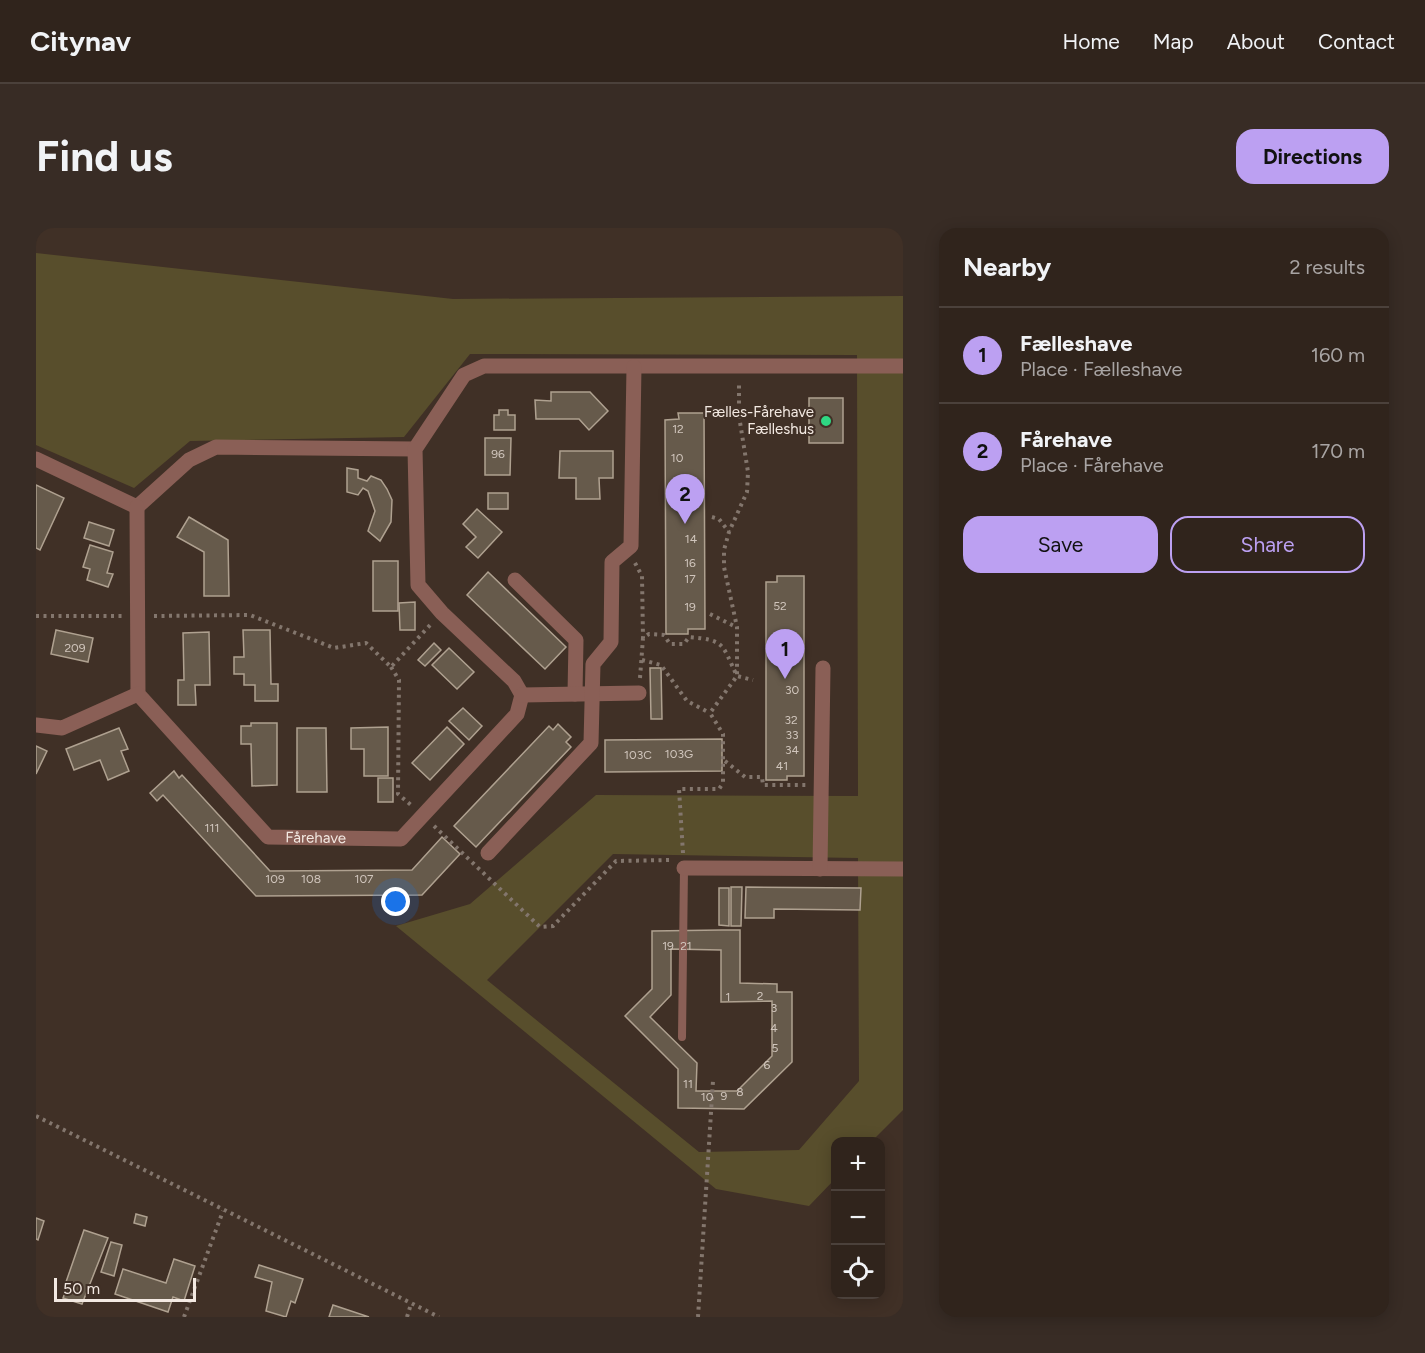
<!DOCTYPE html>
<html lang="en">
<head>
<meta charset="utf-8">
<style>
  :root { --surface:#30241c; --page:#382c25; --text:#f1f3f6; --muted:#a8a4a3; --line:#4b413b; --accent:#bca0f2 }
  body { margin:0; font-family:Figtree,sans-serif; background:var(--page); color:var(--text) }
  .controls { position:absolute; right:18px; bottom:18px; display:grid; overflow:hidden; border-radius:12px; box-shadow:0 3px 15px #0003 }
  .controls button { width:54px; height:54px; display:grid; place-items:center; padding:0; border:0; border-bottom:2px solid var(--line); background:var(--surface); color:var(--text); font:30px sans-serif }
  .scale { position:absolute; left:18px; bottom:15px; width:142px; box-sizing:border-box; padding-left:6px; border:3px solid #f3e9e2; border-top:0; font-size:16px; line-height:21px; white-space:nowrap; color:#f3e9e2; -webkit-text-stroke:4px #403026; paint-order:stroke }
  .you { position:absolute; left:360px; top:674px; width:21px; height:21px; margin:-15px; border:4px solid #fff; border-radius:50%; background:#1a73e8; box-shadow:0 0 0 9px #1a73e833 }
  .badge { display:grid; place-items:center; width:39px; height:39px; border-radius:50%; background:var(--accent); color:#111; font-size:20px; font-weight:700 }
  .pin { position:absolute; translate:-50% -50px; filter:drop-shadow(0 2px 3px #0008) }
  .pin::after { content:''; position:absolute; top:32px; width:21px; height:18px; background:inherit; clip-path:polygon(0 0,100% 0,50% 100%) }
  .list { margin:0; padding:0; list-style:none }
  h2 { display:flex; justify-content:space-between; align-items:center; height:78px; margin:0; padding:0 24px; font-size:26px }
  h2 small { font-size:20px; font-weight:400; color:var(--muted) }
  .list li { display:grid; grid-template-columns:39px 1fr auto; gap:18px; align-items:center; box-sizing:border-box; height:96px; padding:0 24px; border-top:2px solid var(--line) }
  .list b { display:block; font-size:22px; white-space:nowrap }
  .list p { margin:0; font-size:20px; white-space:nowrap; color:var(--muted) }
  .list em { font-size:20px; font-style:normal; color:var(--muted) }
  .actions { display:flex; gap:12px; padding:18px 24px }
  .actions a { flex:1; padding:14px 0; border:2px solid var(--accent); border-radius:18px; text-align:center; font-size:21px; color:var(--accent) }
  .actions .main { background:var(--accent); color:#111 }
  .icon { flex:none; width:33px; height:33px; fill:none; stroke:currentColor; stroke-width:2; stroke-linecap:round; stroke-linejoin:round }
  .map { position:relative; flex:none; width:867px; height:1089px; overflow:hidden; border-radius:18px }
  header { display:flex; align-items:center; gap:36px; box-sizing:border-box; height:84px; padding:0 30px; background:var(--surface); border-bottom:2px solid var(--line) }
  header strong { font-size:28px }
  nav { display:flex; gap:33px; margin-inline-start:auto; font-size:21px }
  .intro { display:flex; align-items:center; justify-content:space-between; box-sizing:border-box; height:144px; padding:0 36px }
  h1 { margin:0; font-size:42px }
  .button { padding:15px 27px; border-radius:18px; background:var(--accent); color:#111; font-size:21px; font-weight:700 }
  main { display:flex; gap:36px; padding:0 36px }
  aside { flex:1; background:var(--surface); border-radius:18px; box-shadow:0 3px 15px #0003 }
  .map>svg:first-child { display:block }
  .green { fill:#584e2c; fill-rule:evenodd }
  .building { fill:#665a4b; stroke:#afa190; stroke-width:1.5; fill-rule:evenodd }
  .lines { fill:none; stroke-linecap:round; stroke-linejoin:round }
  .path { stroke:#83766d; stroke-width:4; stroke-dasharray:3 4.5; stroke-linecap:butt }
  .service { stroke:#8a5f56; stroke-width:8 }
  .minor { stroke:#8a5f56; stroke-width:15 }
  .poi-dot { fill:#2fd883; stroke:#403026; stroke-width:2 }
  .labels { text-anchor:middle; stroke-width:4.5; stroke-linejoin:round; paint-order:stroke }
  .number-label { font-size:12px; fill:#d0c5bc }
  .poi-label { font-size:15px; fill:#f3e9e2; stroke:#403026; text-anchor:end }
  .street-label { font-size:15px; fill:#f3e9e2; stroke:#403026 }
</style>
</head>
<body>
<header>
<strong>Citynav</strong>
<nav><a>Home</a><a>Map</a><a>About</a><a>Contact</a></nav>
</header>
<div class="intro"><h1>Find us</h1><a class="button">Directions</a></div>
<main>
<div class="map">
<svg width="867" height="1089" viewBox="0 0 867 1089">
  <rect width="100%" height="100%" fill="#403026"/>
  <path class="green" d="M0,25L417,71L867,68V882L836,913L800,914L799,951L773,978L680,961L360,698L434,676L560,567L822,568L821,127L434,126L368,209L154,213L98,260L0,217ZM577,626L822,630L823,853L763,922L663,924L451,752Z"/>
  <g class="building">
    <polygon points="515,164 554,164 572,183 553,202 543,191 500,191 499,172 515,173"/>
    <rect x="773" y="170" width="34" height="45"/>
    <polygon points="463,182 472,182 472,187 479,187 479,202 458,202 458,187 463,187"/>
    <polygon points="642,185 668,185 669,401 652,401 652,406 630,406 629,192 643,191"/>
    <polygon points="449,210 475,210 474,247 449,247"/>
    <polygon points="524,223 577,223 577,250 563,250 564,271 540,271 540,250 523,250"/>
    <polygon points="311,240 322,242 322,250 331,253 335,248 345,252 351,261 356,272 355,294 344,313 332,303 339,283 332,263 327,260 322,267 311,264"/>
    <polygon points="0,257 28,270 4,322 0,320"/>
    <rect x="452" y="265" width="20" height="16"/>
    <polygon points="441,281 466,304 442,330 430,319 440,309 427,296"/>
    <polygon points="153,289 192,312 193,368 168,368 168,324 141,309"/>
    <polygon points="53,294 78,302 73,318 48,310"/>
    <polygon points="54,317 77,324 71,345 77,346 72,359 51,352 54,341 47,339"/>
    <rect x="337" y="333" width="25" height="50"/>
    <polygon points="452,344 530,419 509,441 431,367"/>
    <polygon points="741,348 768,348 768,548 751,548 751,552 730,552 730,354 741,354"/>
    <polygon points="379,374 379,402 364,402 363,375"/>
    <polygon points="20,402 57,410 52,434 15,426"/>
    <polygon points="207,402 234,402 235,456 242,456 242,473 219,473 219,457 208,457 208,446 198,446 198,429 208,429"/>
    <polygon points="173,404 174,457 159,457 160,477 142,477 142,452 148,452 147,405"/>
    <polygon points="398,415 405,422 389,438 382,432"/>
    <polygon points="413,420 438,444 421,461 396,437"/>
    <polygon points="614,440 625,440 626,491 615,491"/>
    <polygon points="427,480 446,498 433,512 413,493"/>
    <polygon points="215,495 241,495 241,557 216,558 215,516 205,516 205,498 215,498"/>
    <polygon points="522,496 535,509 530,514 535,519 440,619 418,598 513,498 517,502"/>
    <polygon points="352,499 352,548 328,548 328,521 315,521 315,500"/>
    <polygon points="411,499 428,516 394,552 376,535"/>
    <polygon points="83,500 92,521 85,523 93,543 72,552 64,532 38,542 30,521"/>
    <polygon points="261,500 290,500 291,564 261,564"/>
    <polygon points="686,511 686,543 569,544 569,512"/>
    <polygon points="0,518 11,523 0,546"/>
    <polygon points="138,543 143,550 146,547 234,643 376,642 406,609 424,626 386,667 220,668 127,567 121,573 114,565"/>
    <rect x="342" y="550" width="15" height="24"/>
    <polygon points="695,659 706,659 705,698 695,698"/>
    <polygon points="710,659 825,660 824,682 738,681 738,690 709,690"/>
    <polygon points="683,660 693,660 693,698 683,697"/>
    <path d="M686,702H704V755L741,756V764H756V834L708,881L642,880V841L589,788L616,761V703ZM635,721L685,722V774L736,773V828L701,863H660L661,835L614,789L635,767Z"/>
    <polygon points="100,986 111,989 109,998 98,995"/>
    <polygon points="0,990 8,993 2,1012 0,1011"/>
    <polygon points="48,1002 72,1010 46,1076 27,1070 33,1055 30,1054"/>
    <polygon points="75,1014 86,1017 78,1048 65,1044"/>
    <polygon points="138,1031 159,1038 148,1073 137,1069 132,1084 79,1066 87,1041 130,1055"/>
    <polygon points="223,1037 267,1051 259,1075 255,1073 250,1089 230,1083 236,1054 219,1049"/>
    <polygon points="297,1077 333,1089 293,1089"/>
  </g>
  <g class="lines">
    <g class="path">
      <polyline points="676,289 683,291 693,304"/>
      <polyline points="599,335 606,348 607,410"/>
      <polyline points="674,386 700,399"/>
      <polyline points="0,388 86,388"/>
      <polyline points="118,388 214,387 298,420 330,415 355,439 396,395"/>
      <polyline points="606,432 625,437 651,473 674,485"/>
      <polyline points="355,439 363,452 362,566 375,577"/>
      <path d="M604,450L607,410L613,406L628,407L634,416H648L653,409C690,412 686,417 701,448L717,452"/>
      <polyline points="689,533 709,549 726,549 727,557 771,557"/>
      <polyline points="398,598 504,699 517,698 580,633 635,632"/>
      <polyline points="647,625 643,561 683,561 687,555 687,506 674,485 701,448 701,399 688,339 688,322 693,304 711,264 712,244 703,188 703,153"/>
      <polyline points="0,888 403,1089"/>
      <polyline points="148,1089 187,983"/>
      <polyline points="371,1089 375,1076"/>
      <polyline points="662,1089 677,853"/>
    </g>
    <polyline class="service" points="646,809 648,640"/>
    <g class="minor">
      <polyline points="0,231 101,279 153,232 180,219 379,221"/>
      <path id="s1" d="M101,279L102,466L232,609L365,611L481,486L486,467L478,453L406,385L382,357L379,221L428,147L448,138H867"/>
      <polyline points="479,352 540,412 539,466"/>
      <polyline points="486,467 603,465"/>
      <polyline points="0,497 26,500 102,466"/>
      <polyline points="452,625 555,515 557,436 575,414 576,334 595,318 598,139"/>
      <polyline points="648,640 867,641"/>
      <polyline points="784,641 787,440"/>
    </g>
  </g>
  <circle class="poi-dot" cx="790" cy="193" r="6"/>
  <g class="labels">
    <g class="number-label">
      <text x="642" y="205">12</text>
      <text x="462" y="230">96</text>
      <text x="641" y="234">10</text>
      <text x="655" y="315">14</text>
      <text x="654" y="339">16</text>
      <text x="654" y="355">17</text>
      <text x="744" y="382">52</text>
      <text x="654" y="383">19</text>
      <text x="39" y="424">209</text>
      <text x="756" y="466">30</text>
      <text x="755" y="496">32</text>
      <text x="756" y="511">33</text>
      <text x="756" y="526">34</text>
      <text x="643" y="530">103G</text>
      <text x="602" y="531">103C</text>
      <text x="746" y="542">41</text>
      <text x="176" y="604">111</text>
      <text x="239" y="655">109</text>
      <text x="275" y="655">108</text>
      <text x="328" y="655">107</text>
      <text x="632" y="722">19</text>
      <text x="650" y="722">21</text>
      <text x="724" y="772">2</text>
      <text x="692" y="773">1</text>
      <text x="738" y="784">3</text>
      <text x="738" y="804">4</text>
      <text x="739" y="824">5</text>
      <text x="731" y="841">6</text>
      <text x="652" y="860">11</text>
      <text x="704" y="868">8</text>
      <text x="688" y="872">9</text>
      <text x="671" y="873">10</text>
    </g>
    <g class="poi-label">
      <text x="778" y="189">Fælles-Fårehave<tspan x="778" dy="17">Fælleshus</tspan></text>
    </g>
    <g class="street-label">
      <text dy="5" stroke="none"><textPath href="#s1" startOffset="428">Fårehave</textPath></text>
    </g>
  </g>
</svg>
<div class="controls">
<button>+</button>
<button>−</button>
<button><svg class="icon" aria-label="locate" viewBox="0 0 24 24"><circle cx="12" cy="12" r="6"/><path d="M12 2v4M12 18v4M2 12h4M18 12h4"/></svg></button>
</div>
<div class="scale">50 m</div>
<div class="you"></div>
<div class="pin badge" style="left:749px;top:451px">1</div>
<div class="pin badge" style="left:649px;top:296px">2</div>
</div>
<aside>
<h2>Nearby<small>2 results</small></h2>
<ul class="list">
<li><span class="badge">1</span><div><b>Fælleshave</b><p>Place · Fælleshave</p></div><em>160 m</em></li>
<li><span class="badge">2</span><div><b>Fårehave</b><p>Place · Fårehave</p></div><em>170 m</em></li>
</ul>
<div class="actions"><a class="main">Save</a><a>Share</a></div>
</aside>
</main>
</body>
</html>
